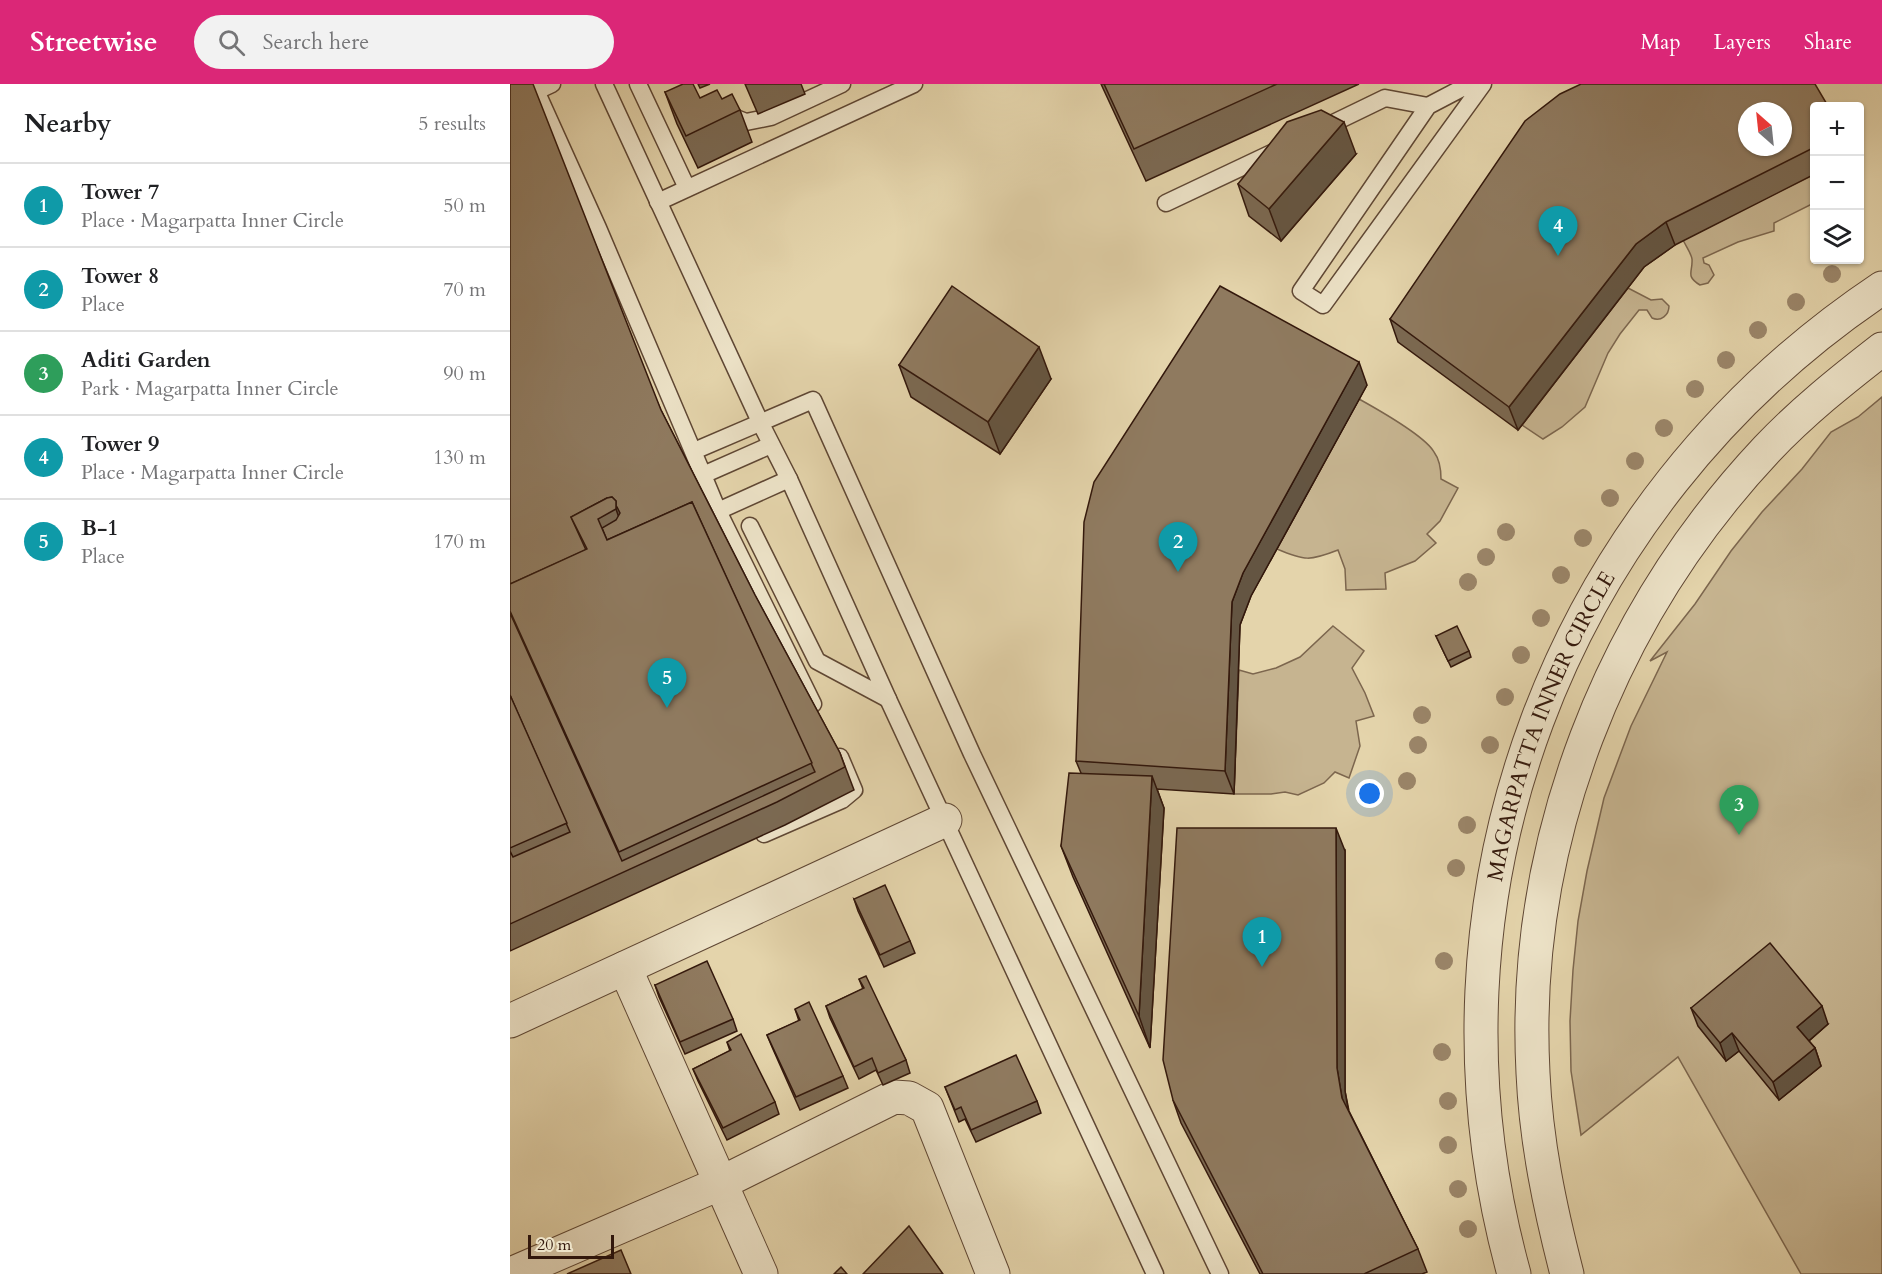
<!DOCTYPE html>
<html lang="en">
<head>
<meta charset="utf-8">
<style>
  :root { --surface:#fff; --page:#f2f2f2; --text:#202124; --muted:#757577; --line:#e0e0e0; --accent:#db2777 }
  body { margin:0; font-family:Cardo,serif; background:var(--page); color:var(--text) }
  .controls { position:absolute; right:18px; top:18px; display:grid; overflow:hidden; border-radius:6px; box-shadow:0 2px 4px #0004 }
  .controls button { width:54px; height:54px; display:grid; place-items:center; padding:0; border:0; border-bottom:2px solid var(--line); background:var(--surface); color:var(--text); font:30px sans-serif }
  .compass { position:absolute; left:1228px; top:18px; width:54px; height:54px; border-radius:50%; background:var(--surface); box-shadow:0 2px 4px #0004; rotate:333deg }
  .scale { position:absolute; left:18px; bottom:15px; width:86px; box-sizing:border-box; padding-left:6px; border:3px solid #33180c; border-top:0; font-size:16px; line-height:21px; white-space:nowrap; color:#33180c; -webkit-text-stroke:4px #ede3c8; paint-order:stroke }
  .you { position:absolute; left:860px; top:710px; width:21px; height:21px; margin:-15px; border:4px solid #fff; border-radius:50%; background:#1a73e8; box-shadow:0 0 0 9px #1a73e833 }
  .badge { display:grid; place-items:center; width:39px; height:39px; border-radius:50%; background:var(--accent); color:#fff; font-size:20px; font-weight:700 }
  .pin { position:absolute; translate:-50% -50px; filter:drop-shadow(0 2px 3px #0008) }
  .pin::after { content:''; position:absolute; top:32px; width:21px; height:18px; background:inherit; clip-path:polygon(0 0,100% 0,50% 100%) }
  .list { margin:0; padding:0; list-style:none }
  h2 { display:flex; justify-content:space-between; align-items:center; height:78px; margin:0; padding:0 24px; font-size:26px }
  h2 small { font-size:20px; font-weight:400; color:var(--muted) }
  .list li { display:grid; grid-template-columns:39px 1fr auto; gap:18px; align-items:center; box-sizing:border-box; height:84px; padding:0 24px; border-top:2px solid var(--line) }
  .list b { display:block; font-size:22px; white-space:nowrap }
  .list p { margin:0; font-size:20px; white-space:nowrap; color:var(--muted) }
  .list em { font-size:20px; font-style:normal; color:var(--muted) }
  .icon { flex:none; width:33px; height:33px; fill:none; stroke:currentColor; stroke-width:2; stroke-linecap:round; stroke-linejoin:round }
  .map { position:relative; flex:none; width:1372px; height:1190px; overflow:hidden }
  header { display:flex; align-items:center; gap:36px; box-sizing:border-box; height:84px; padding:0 30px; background:var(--accent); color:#fff }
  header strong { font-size:28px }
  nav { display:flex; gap:33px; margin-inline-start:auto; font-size:21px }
  .search { width:420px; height:54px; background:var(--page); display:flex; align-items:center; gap:15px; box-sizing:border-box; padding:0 21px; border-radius:33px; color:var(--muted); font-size:22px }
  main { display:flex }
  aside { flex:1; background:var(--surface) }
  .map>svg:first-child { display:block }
  .green { fill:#c6b490; stroke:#7c664e; stroke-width:1.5 }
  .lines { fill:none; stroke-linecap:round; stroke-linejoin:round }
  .service-casing { stroke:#5f4734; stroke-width:19 }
  .minor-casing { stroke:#5f4734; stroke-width:35 }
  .tertiary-casing { stroke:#5f4734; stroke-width:35 }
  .service { stroke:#ede3c8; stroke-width:16 }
  .minor { stroke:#ede3c8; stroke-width:33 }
  .tertiary { stroke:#ede3c8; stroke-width:33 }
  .tree { fill:#9b866a }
  .wall { fill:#7b6952; stroke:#33180c; stroke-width:1.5 }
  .shaded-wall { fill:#645542; stroke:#33180c; stroke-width:1.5 }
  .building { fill:#8f7a5f; stroke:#33180c; stroke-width:1.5; fill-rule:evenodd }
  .labels { text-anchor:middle; stroke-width:5; stroke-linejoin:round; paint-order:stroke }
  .street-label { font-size:22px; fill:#33180c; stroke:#ede3c8 }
</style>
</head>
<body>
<header>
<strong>Streetwise</strong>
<div class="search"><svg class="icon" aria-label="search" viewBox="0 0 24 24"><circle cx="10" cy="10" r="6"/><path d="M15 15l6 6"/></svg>Search here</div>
<nav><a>Map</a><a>Layers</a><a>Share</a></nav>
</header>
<main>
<aside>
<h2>Nearby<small>5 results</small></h2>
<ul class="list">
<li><span class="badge" style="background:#0f9aa8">1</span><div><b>Tower 7</b><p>Place · Magarpatta Inner Circle</p></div><em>50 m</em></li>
<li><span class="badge" style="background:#0f9aa8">2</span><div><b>Tower 8</b><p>Place</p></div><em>70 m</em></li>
<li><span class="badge" style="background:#2e9e5b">3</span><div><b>Aditi Garden</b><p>Park · Magarpatta Inner Circle</p></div><em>90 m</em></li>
<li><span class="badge" style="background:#0f9aa8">4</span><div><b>Tower 9</b><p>Place · Magarpatta Inner Circle</p></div><em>130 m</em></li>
<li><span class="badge" style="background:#0f9aa8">5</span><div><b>B-1</b><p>Place</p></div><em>170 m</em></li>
</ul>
</aside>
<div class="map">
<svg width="1372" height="1190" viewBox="0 0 1372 1190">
  <rect width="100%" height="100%" fill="#e4d4ab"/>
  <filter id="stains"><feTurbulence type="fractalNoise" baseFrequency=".00333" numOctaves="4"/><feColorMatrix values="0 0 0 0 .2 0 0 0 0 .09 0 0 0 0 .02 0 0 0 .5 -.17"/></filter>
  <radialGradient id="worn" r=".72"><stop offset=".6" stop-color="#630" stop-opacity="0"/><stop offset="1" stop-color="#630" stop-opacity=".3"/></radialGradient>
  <g class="green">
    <path d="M1304,90V119L1264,139V147L1228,158L1193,174L1194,179L1199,181L1204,191L1198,199L1190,201C1175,192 1183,188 1182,175C1181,169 1176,162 1173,156Z"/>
    <path d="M1118,204L1141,216L1152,215L1159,222C1159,231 1151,238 1142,234L1137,226H1129L1110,250L1098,269L1075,323L1052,343L1033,355L1012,341Z"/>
    <polygon points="1372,313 1372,1190 1291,1190 1168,973 1071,1051 1061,987 1060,937 1063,886 1068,837 1077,787 1094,714 1121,642 1157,568 1140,577 1185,520 1221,467 1252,428 1292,385 1321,348 1348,333"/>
    <path d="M849,315C867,325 915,352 924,368C930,376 931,385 931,395L948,404L930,437L917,450L926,459L905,477L875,489L876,505L836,506L835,485L828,466C800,477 795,477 767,465Z"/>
    <polygon points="823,542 854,567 842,584 855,609 864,632 846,637 850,662 839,694 825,688 814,699 788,711 775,708 761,710 724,710 729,586 743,590 766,584 790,573"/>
  </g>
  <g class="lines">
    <g class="service-casing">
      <g id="service">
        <polyline points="23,0 88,144 193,391 167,403"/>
        <polyline points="94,0 251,340 279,395 378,615 307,577 240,442"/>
        <polyline points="128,0 177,104"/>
        <polyline points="960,0 918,22 791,207 813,221 973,0"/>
        <polyline points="27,7 42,0"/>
        <polyline points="213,29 236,38 261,33 332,0"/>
        <polyline points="811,45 875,14 918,22"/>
        <polyline points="148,118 404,0"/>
        <polyline points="656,119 766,67"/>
        <polyline points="261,361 193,391 208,427 279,395"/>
        <polyline points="184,367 303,316 462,670 710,1190"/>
        <polyline points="208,427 303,620"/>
        <polyline points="378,615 645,1190"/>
        <polyline points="254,750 332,716 344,706 330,673"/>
      </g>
    </g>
    <g class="minor-casing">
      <g id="minor">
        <polyline points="115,884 251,1190"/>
        <polyline points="0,937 435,736"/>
        <polyline points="1,1190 211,1099 384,1013 399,1014 417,1024 483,1190"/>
      </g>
    </g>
    <g class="tertiary-casing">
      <g id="tertiary">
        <path id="s1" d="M1004,1190C900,813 1047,421 1372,204"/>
        <path d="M1057,1190C1040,1124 1026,1058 1023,989C1011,758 1100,532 1257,365C1292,328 1332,296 1372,265"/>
      </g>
    </g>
    <use href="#service" class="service"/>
    <use href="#minor" class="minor"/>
    <use href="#tertiary" class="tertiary"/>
  </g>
  <g class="tree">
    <circle cx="1322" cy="190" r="9"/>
    <circle cx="1286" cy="218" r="9"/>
    <circle cx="1248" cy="246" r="9"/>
    <circle cx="1216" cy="276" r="9"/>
    <circle cx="1185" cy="305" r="9"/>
    <circle cx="1154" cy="344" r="9"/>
    <circle cx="1125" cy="377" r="9"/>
    <circle cx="1100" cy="414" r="9"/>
    <circle cx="996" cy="448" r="9"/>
    <circle cx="1073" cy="454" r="9"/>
    <circle cx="976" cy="473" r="9"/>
    <circle cx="1051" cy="491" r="9"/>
    <circle cx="958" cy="498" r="9"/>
    <circle cx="1031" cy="534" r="9"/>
    <circle cx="1011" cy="571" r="9"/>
    <circle cx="995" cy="613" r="9"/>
    <circle cx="912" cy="631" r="9"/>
    <circle cx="908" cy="661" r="9"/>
    <circle cx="980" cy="661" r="9"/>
    <circle cx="897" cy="697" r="9"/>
    <circle cx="957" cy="741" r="9"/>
    <circle cx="946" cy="784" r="9"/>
    <circle cx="934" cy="877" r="9"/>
    <circle cx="932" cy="968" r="9"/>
    <circle cx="938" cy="1017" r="9"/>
    <circle cx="938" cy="1061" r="9"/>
    <circle cx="948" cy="1105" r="9"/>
    <circle cx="958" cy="1145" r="9"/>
  </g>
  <g class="wall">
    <polygon points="0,0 151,326 245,511 330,669 344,706 275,741 0,867"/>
    <polygon points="188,0 200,0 190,4"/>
    <polygon points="235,0 291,0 295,10 248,30"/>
    <polygon points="591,0 849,0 636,97"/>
    <polygon points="155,8 190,14 212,15 230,26 242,58 188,84 167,40"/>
    <polygon points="1305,22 1305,90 1165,161 1134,183 1008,346 888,258 880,235"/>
    <polygon points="846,70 771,157 739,132 728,100"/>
    <polygon points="389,281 541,295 490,370 401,313"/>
    <polygon points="857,301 741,512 730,541 724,710 647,705 654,724 640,964 563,793 551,762 571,689 566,677"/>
    <polygon points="926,552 959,567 961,573 941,583"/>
    <polygon points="835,767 835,1007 839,1027 908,1165 917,1188 912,1190 750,1190 671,1039 663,1016"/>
    <polygon points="344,815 400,857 405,869 374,883 348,827"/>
    <polygon points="349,895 396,976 400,989 373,1001 366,986 349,995 320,934 316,922 353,905"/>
    <polygon points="145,901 223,935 227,947 175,970 149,913"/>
    <polygon points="1181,924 1318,940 1299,957 1305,964 1311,982 1269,1016 1229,967 1216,977 1188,942"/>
    <polygon points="285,925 333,992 338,1004 290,1026 262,963 257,951 289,937"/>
    <polygon points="217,958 265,1018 269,1030 217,1056 188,997 183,985 220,967"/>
    <polygon points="435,1003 527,1017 531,1029 466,1058 455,1035 449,1038"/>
  </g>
  <g class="shaded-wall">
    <polygon points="834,38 846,70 771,157 759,125"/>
    <polygon points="1156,138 1165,161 1134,183 1008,346 999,323 1126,160"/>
    <polygon points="529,263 541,295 490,370 478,338"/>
    <polygon points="849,278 857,301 741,512 730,541 724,710 715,687 722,518 733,489"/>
    <polygon points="106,417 118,448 117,457 106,425"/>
    <polygon points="642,692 654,724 640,964 629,932"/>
    <polygon points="826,744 835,767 835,1007 840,1037 832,1014 827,984"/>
    <polygon points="1312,922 1318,940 1294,961 1287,943"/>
    <polygon points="1222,949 1229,967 1216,977 1210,959"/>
    <polygon points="1305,964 1311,982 1269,1016 1263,998"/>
  </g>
  <g class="building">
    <polygon points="0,0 23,0 151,326 245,511 330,669 335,683 267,718 0,840 0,767 3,773 60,748 0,611 0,529 112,777 305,688 182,418 97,456 92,444 106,436 110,429 107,423 106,423 106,417 102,413 97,414 61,433 76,466 0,500"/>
    <polygon points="173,0 183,0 190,14 207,6 212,15 222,10 230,26 176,52 155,8"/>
    <polygon points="594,0 767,0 624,65"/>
    <path d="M1071,0H1305L1318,22H1305V63L1156,138L1126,160L999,323L880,235L1015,37L1050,10ZM1237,27H1273V63H1237Z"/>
    <polygon points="811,26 834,38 759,125 728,100 777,38"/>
    <polygon points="442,202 529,263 478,338 389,281"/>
    <polygon points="710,202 849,278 733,489 722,518 715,687 566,677 574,438 584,398"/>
    <polygon points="102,413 106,417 106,425 88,435 97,456 182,418 302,679 109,768 0,527 0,500 77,465 61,433 97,414"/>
    <polygon points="947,542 959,567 938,577 926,552"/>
    <polygon points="0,611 57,739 0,764"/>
    <polygon points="559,689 642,692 629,932 551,762"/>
    <polygon points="667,744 826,744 827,984 832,1014 908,1165 854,1190 753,1190 663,1016 653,976"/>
    <polygon points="375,801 400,857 370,871 344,815"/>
    <polygon points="1260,859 1312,922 1287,943 1305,964 1263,998 1222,949 1210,959 1181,924"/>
    <polygon points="197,877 223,935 170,958 145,901"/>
    <polygon points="356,892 396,976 368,989 362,974 344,983 316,922 354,904 349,895"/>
    <polygon points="299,918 333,992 286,1013 257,951 290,936 285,925"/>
    <polygon points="231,950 265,1018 213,1044 183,985 221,966 217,958"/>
    <polygon points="506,971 527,1017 461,1046 451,1023 445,1026 435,1003"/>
    <polygon points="399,1142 433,1190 353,1190"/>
    <polygon points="111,1166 121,1190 57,1190"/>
    <polygon points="331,1183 337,1190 324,1190"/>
  </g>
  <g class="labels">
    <g class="street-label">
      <text dy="8" stroke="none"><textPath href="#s1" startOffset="562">MAGARPATTA INNER CIRCLE</textPath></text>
    </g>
  </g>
  <rect width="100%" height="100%" filter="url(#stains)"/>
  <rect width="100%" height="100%" fill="url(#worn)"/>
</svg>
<div class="controls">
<button>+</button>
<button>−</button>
<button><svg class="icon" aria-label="layers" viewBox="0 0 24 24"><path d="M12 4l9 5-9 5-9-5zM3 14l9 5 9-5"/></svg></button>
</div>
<svg class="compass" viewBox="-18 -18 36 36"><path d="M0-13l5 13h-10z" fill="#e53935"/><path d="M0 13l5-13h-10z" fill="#757577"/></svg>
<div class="scale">20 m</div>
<div class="you"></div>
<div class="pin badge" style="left:752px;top:883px;background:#0f9aa8">1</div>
<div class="pin badge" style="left:668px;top:488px;background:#0f9aa8">2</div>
<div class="pin badge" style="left:1229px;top:751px;background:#2e9e5b">3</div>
<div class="pin badge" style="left:1048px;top:172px;background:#0f9aa8">4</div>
<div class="pin badge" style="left:157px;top:624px;background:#0f9aa8">5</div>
</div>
</main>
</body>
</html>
